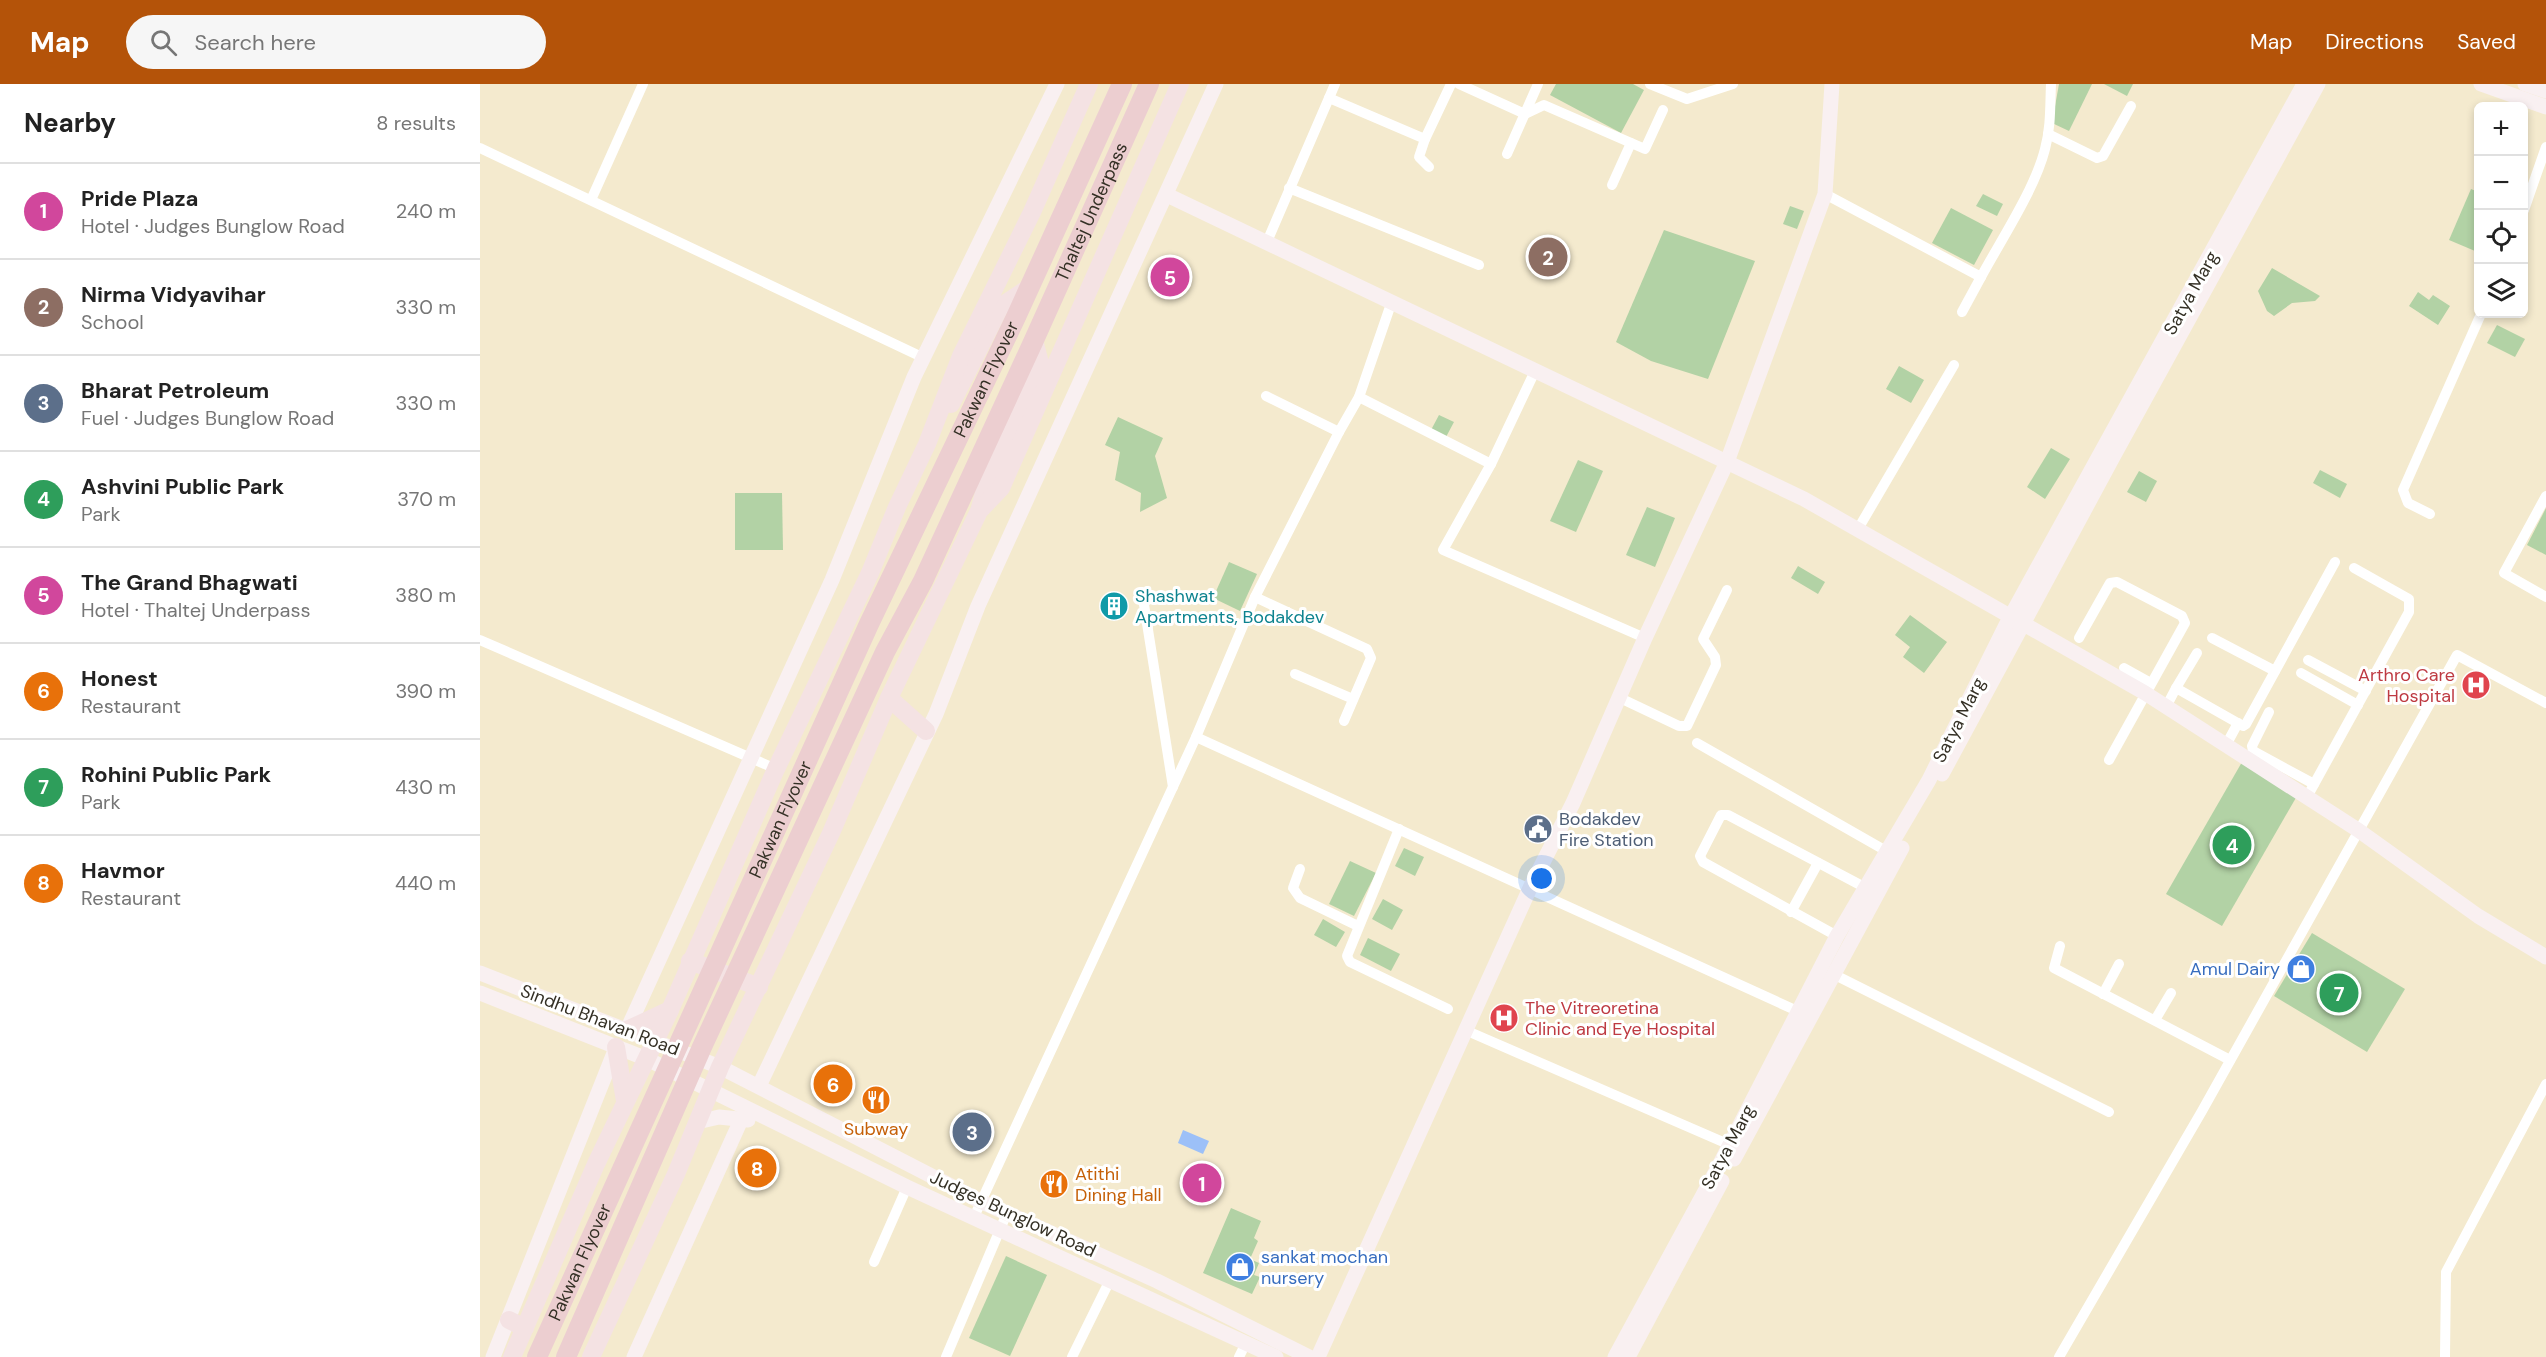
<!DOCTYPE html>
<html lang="en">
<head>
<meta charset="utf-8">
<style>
  :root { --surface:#fff; --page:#f6f6f6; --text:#222; --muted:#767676; --line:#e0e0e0; --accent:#b45309 }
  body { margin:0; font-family:"DM Sans",sans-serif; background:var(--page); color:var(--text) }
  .controls { position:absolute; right:18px; top:18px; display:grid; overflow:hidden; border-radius:9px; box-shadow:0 3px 9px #0003 }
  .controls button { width:54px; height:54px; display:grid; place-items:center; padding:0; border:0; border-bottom:2px solid var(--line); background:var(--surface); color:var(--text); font:30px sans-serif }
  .you { position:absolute; left:1062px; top:795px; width:21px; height:21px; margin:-15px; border:4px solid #fff; border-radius:50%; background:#1a73e8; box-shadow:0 0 0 9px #1a73e833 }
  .badge { display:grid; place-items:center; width:39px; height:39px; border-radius:50%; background:var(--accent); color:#fff; font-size:20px; font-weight:700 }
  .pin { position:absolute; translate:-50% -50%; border:3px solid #fff; box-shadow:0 2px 6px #0006 }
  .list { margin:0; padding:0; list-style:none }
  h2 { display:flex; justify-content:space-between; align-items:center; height:78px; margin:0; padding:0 24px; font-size:26px }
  h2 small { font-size:20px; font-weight:400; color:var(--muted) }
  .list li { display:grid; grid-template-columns:39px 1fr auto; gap:18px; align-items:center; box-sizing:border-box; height:96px; padding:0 24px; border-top:2px solid var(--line) }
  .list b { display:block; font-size:22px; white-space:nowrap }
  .list p { margin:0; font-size:20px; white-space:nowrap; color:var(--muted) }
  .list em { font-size:20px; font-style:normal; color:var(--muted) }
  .icon { flex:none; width:33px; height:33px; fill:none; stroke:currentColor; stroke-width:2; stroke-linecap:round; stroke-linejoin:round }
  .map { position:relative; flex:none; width:2066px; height:1273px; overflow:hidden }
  header { display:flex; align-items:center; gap:36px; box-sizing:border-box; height:84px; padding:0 30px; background:var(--accent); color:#fff }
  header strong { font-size:28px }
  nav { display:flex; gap:33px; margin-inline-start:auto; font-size:21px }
  .search { width:420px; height:54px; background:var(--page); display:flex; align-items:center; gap:15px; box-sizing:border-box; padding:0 21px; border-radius:33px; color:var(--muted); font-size:22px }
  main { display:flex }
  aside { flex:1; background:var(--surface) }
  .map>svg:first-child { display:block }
  .green { fill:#b2d2a5 }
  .water { fill:#9cc0f8 }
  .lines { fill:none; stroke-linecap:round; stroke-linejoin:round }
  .street { stroke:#fff; stroke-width:10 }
  .secondary { stroke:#f9f0f1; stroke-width:15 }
  .primary { stroke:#f4e2e3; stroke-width:18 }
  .highway { stroke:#ecced0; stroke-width:20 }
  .labels { text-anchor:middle; stroke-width:6; stroke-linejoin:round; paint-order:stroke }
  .street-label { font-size:18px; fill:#343025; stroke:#fff }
  .culture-label { font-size:18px; fill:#0d838f; stroke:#fff; text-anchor:start }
  .health-label { font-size:18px; fill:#be3a42; stroke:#fff; text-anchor:end }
  .service-label { font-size:18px; fill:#4e5e75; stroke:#fff; text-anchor:start }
  .shop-label { font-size:18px; fill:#366cbe; stroke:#fff; text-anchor:end }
  .food-label { font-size:18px; fill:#c56008; stroke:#fff }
</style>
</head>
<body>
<header>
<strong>Map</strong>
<div class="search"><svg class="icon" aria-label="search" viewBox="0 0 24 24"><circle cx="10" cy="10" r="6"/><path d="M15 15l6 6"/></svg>Search here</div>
<nav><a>Map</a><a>Directions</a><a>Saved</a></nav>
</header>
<main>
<aside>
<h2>Nearby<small>8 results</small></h2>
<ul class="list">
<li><span class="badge" style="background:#d1479c">1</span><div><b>Pride Plaza</b><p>Hotel · Judges Bunglow Road</p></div><em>240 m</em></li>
<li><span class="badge" style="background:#8d6e63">2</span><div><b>Nirma Vidyavihar</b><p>School</p></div><em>330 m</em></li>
<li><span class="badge" style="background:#5c6f8a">3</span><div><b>Bharat Petroleum</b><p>Fuel · Judges Bunglow Road</p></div><em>330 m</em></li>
<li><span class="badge" style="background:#2e9e5b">4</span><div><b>Ashvini Public Park</b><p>Park</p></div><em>370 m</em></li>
<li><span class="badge" style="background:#d1479c">5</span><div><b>The Grand Bhagwati</b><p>Hotel · Thaltej Underpass</p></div><em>380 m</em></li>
<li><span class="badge" style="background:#e8710a">6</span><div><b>Honest</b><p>Restaurant</p></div><em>390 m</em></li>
<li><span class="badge" style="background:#2e9e5b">7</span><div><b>Rohini Public Park</b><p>Park</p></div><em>430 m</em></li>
<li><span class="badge" style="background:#e8710a">8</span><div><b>Havmor</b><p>Restaurant</p></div><em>440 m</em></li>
</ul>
</aside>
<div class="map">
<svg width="2066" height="1273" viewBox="0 0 2066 1273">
  <rect width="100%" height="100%" fill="#f4eace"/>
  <g class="green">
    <polygon points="1076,0 1153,0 1164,6 1141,49 1070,11"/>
    <polygon points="1579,0 1612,0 1589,47 1572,39"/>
    <polygon points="1624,0 1653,0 1647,12"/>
    <polygon points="1991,105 1998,108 1998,158 1995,167 1969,156"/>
    <polygon points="1503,110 1523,120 1517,132 1496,122"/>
    <polygon points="1310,122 1324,127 1317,145 1303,140"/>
    <polygon points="1471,124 1513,146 1494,181 1452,159"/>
    <polygon points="1184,146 1275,177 1228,295 1171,277 1136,258"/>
    <polygon points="1792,184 1840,212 1835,217 1812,219 1794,232 1787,227 1778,207"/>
    <polygon points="1938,208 1949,216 1953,211 1970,222 1958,241 1929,222"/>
    <polygon points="2017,241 2045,255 2035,273 2007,259"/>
    <polygon points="1419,282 1444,296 1431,319 1406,305"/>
    <polygon points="959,331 974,338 966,353 951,346"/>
    <polygon points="638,333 683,354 675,372 687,414 660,428 661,409 635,396 640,368 625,361"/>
    <polygon points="1571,364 1590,375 1565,415 1547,403"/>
    <polygon points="1098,376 1123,387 1096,448 1070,437"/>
    <polygon points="1840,386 1867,400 1860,414 1833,399"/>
    <polygon points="1659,387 1677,397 1666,418 1647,408"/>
    <polygon points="255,409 302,409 303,466 255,466"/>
    <polygon points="1167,423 1195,434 1175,483 1146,471"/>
    <polygon points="2066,424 2066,471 2047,461"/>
    <polygon points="749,478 777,490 760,527 733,514"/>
    <polygon points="1318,482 1345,498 1338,510 1311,494"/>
    <polygon points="1430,531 1467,558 1444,589 1423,573 1430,563 1415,551"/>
    <polygon points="1762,678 1817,712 1742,842 1686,810"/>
    <polygon points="924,764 944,773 935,792 915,782"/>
    <polygon points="870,777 896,789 874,832 849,820"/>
    <polygon points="903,815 923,826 912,846 892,835"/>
    <polygon points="843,835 865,848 856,863 834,851"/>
    <polygon points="1832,849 1925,905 1887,968 1794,912"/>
    <polygon points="888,854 920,870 911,887 880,871"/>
    <polygon points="751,1124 781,1137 774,1154 778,1157 770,1175 779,1179 774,1191 780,1193 772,1210 723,1189"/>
    <polygon points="526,1172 567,1191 530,1272 489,1254"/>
  </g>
  <polygon class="water" points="703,1046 729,1057 723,1070 698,1059"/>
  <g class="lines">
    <g class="street">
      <polyline points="979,0 1045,30 1064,21 1165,65 1183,26"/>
      <polyline points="1170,0 1207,15 1253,0"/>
      <polyline points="849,14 855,0"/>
      <polyline points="1568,50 1617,74 1623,72 1651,22"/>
      <polyline points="945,55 939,73 949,83"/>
      <polyline points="0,64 444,274"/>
      <polyline points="1027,70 1058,0"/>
      <polyline points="1132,101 1151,59"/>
      <polyline points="809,104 999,181"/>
      <path d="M1345,110L1501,193C1521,156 1555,105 1565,65C1571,43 1570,22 1571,0"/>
      <polyline points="111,116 163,0"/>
      <polyline points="2044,126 2066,63"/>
      <polyline points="786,160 849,14 945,55 971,0"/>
      <polyline points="1482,228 1501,193"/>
      <polyline points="1055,287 1011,380 963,466 1165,554"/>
      <polyline points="786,312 859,348"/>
      <polyline points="879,313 1011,380"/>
      <polyline points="2066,412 2024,489 2066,513"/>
      <polyline points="1950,430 1928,419 1923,406 2001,230"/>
      <polyline points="1378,445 1474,281"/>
      <polyline points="662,508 693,703"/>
      <polyline points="775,513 887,565 891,574 864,637"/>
      <polyline points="1599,554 1630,499 1637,498 1702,532 1705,539 1629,676"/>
      <polyline points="1732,554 1795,587"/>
      <polyline points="0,556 296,685"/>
      <polyline points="1828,576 1886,607"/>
      <polyline points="1644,584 1671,599"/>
      <polyline points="1821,589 1878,621"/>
      <polyline points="815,590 873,615"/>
      <polyline points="1696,604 1717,569"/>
      <polyline points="1140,614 1199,642 1207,642 1236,581 1235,573 1223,555 1247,506"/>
      <polyline points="1686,623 1696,604 1763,642 1766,640 1855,478"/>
      <polyline points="1789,628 1772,662 1773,667 1834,700"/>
      <polyline points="716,653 1324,930"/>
      <polyline points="1217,659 1408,768"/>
      <polyline points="1746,661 1758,639"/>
      <polyline points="1827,713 1929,528 1929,515 1874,484"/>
      <polyline points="919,745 867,872 870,878 968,925"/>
      <polyline points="820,785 813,804 820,814 878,842"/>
      <polyline points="1311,828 1338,779"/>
      <polyline points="1357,852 1223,778 1220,772 1241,731 1248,731 1386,804"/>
      <polyline points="1580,862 1574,884 1750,976"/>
      <polyline points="1353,890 1629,1028"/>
      <polyline points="1623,910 1639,880"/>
      <polyline points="1675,936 1691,909"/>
      <polyline points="985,946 1250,1061"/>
      <polyline points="494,1133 716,653 775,513 859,348 879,313 911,220"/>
      <polyline points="394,1178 427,1103"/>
      <polyline points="466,1273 527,1129"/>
      <polyline points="592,1273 630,1196"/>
      <polyline points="759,1273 766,1259"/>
      <polyline points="1579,1273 1722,1027 1977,571 2066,619"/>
      <polyline points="1965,1273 1966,1188 2066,1000"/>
    </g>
    <g class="secondary">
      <polyline points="2001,0 2066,23"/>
      <polyline points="2045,0 2066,7"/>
      <polyline points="687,111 1324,415 1665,609 1878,746 1998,832 2066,873"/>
      <polyline points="1462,690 1633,373 1838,0"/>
      <polyline points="0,889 240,983 502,1118 677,1197 829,1273"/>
      <polyline points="0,909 167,975 427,1103 796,1273"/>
      <polyline points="147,946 352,496 434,293 577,0"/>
      <polyline points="279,1002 456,630 498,522 736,0"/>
      <polyline points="217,1038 239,1033 268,1036"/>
      <polyline points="1254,1075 1422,764"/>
      <polyline points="13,1273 136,964"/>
      <polyline points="154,1273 261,1036"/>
      <polyline points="838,1273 1050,804 1093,719 1165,554 1247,378 1345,110 1352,0"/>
      <polyline points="1135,1273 1242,1076 1357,852 1449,696 1526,541 1824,0"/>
      <polyline points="1148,1273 1242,1097"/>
    </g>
    <g class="primary">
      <polyline points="471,320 520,223 550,203"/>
      <polyline points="500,424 507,397 549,310 560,279 554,256"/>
      <polyline points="409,614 446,647"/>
      <polyline points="210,877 279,903"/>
      <polyline points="147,946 190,926"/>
      <polyline points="136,963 145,1017"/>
      <polyline points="29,1236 45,1244"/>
      <polyline points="32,1273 116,1080 190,926 296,685 390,489 417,423 447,360 481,272 552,128 609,0"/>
      <polyline points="111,1273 196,1090 240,983 351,749 409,614 499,427 521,404 700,0"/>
    </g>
    <g class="highway">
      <path id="s1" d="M57,1273L389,540L536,233L642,0"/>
      <path id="s2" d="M86,1273L222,963L405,568L443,497L554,256L669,0"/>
    </g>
  </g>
  <defs>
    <g id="building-disc" transform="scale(1.5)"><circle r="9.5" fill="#0f9aa8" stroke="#fff"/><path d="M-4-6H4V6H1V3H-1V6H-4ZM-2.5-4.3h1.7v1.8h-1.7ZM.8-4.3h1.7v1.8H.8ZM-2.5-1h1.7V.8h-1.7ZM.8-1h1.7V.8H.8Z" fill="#fff"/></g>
    <g id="hospital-disc" transform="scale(1.5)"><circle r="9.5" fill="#e0444e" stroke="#fff"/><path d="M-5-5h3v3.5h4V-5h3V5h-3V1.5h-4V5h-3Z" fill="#fff"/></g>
    <g id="civic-disc" transform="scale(1.5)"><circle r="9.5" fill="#5c6f8a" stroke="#fff"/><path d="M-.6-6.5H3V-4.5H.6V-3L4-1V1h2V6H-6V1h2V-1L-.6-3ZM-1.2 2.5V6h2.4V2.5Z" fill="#fff"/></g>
    <g id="shop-disc" transform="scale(1.5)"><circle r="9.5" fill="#3f7fe0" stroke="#fff"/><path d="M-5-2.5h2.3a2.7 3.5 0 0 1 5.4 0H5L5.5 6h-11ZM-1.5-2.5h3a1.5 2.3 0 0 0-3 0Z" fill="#fff"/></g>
    <g id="restaurant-disc" transform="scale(1.5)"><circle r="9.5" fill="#e8710a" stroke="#fff"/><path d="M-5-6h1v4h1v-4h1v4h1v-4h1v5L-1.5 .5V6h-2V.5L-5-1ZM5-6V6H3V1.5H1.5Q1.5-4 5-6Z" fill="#fff"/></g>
  </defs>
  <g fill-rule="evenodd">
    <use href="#building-disc" x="634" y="522"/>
    <use href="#hospital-disc" x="1996" y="601"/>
    <use href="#civic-disc" x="1058" y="745"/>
    <use href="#shop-disc" x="1821" y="885"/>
    <use href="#hospital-disc" x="1024" y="934"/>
    <use href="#restaurant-disc" x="396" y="1016"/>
    <use href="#restaurant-disc" x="574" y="1100"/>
    <use href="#shop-disc" x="760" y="1183"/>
  </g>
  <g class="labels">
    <g class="street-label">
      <text dy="6" stroke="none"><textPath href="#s2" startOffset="1260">Thaltej Underpass</textPath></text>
      <text transform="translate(1711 209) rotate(-61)" y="6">Satya Marg</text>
      <text dy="6" stroke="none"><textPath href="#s1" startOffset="1076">Pakwan Flyover</textPath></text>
      <text transform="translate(1479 636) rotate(-63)" y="6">Satya Marg</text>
      <text dy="6" stroke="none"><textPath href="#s1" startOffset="590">Pakwan Flyover</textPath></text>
      <text transform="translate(120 936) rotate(21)" y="6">Sindhu Bhavan Road</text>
      <text transform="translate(1248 1063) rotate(-62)" y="6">Satya Marg</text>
      <text transform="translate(533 1130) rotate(25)" y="6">Judges Bunglow Road</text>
      <text dy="6" stroke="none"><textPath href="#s1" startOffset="104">Pakwan Flyover</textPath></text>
    </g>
    <g class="culture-label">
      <text x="655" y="518">Shashwat<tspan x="655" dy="21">Apartments, Bodakdev</tspan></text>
    </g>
    <g class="health-label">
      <text x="1975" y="597">Arthro Care<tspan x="1975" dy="21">Hospital</tspan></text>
      <text x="1045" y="930" text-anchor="start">The Vitreoretina<tspan x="1045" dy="21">Clinic and Eye Hospital</tspan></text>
    </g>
    <g class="service-label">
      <text x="1079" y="741">Bodakdev<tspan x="1079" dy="21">Fire Station</tspan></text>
    </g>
    <g class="shop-label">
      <text x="1800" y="891">Amul Dairy</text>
      <text x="781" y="1179" text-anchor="start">sankat mochan<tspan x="781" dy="21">nursery</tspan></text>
    </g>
    <g class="food-label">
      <text x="396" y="1051">Subway</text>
      <text x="595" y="1096" text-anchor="start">Atithi<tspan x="595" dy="21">Dining Hall</tspan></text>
    </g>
  </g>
</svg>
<div class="controls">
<button>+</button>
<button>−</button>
<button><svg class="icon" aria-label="locate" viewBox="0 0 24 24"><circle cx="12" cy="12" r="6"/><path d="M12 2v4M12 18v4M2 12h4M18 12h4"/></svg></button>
<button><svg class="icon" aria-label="layers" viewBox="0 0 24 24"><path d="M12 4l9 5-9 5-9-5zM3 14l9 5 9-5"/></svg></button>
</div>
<div class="you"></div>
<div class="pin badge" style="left:722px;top:1099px;background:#d1479c">1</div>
<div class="pin badge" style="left:1068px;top:173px;background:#8d6e63">2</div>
<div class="pin badge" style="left:492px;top:1048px;background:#5c6f8a">3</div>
<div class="pin badge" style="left:1752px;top:761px;background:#2e9e5b">4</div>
<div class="pin badge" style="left:690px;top:193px;background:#d1479c">5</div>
<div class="pin badge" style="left:353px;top:1000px;background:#e8710a">6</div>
<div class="pin badge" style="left:1859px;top:909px;background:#2e9e5b">7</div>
<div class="pin badge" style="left:277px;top:1084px;background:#e8710a">8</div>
</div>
</main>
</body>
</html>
